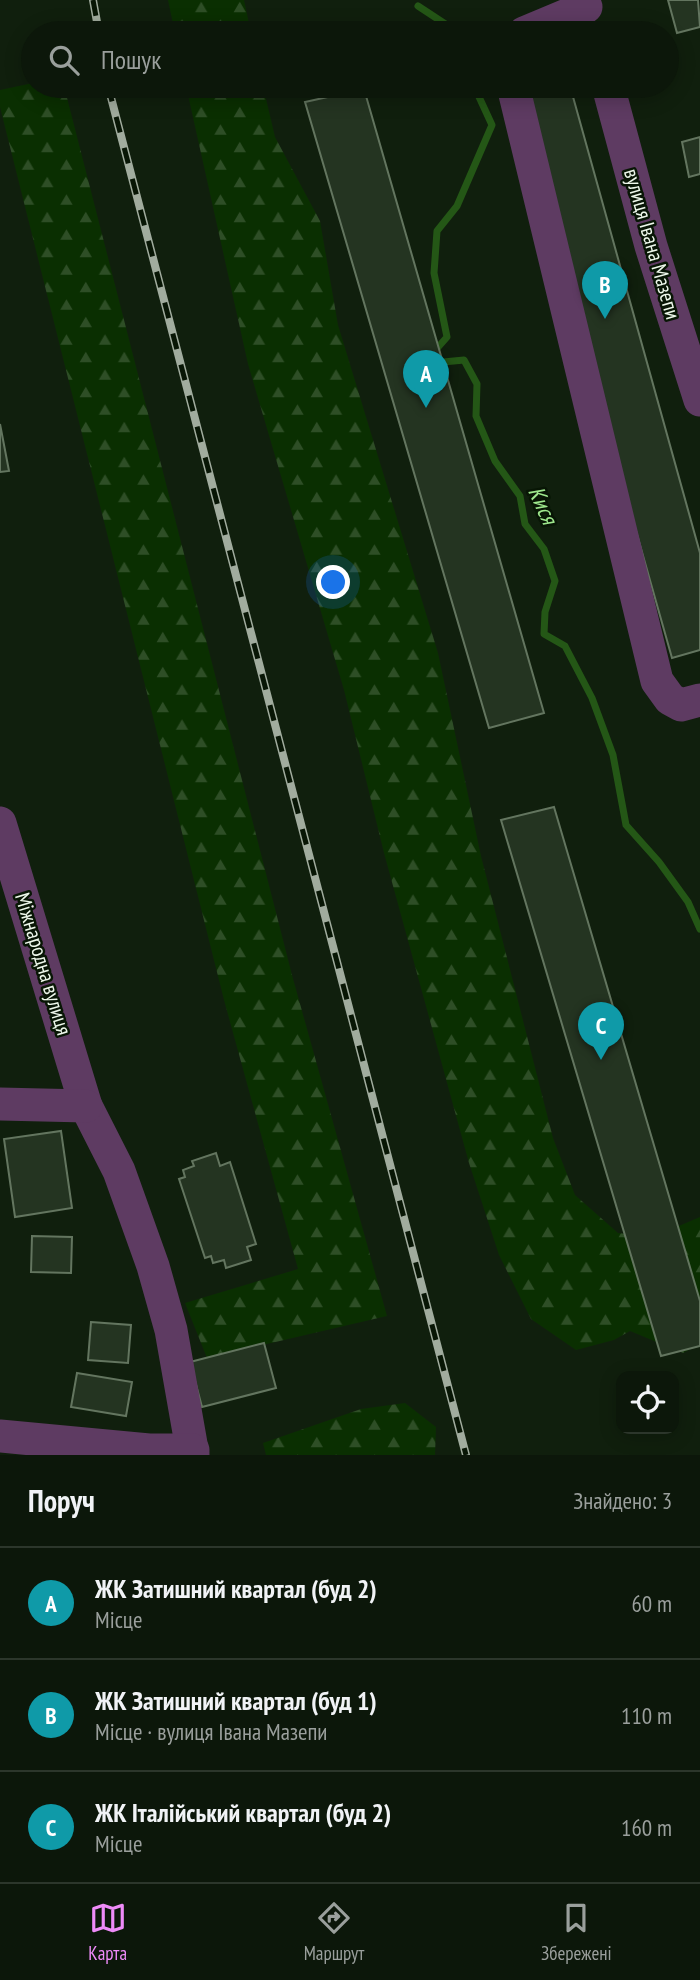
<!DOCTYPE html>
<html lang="uk">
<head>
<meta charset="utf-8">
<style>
  :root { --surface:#0c170a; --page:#1a2418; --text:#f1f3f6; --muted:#9a9f9c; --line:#2c362b; --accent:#ee8bf8 }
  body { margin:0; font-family:"PT Sans Narrow",sans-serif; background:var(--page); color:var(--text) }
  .controls { position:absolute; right:21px; bottom:21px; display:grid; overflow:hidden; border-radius:14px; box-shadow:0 4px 18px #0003 }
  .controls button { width:63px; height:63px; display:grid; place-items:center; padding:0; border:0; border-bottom:2px solid var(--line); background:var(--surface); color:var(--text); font:35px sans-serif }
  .you { position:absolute; left:334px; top:583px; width:24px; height:24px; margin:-18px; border:5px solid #fff; border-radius:50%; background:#1a73e8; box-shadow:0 0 0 10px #1a73e833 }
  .badge { display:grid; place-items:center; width:46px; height:46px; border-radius:50%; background:var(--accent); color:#fff; font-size:23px; font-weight:700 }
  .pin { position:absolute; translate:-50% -58px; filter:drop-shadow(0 2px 4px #0008) }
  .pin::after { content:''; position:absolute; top:37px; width:24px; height:21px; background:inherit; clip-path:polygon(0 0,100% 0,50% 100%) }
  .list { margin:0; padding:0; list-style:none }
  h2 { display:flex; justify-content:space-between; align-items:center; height:91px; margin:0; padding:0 28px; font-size:30px }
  h2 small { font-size:23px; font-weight:400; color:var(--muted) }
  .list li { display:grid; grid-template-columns:46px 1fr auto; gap:21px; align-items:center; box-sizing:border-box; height:112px; padding:0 28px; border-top:2px solid var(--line) }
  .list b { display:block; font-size:26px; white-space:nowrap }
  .list p { margin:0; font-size:23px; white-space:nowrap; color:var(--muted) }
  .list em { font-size:23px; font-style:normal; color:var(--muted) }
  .icon { flex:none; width:38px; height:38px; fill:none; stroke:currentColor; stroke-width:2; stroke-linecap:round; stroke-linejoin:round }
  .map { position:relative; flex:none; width:700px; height:1455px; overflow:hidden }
  .search { position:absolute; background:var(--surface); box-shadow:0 4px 18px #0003; left:21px; right:21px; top:21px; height:77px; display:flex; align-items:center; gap:18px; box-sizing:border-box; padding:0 24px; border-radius:38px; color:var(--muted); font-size:26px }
  .sheet { height:427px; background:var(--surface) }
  nav { display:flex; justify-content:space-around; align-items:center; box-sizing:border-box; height:98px; border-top:2px solid var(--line); background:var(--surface); font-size:19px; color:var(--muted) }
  nav a { display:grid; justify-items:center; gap:4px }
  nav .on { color:var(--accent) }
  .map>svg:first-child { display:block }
  .forest { fill:url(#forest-firs) }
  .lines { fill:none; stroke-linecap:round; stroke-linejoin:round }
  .stream { stroke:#245716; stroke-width:7 }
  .building { fill:#243421; stroke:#63755f; stroke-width:2 }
  .minor { stroke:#5e3b62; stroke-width:33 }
  .rail-casing { stroke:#a1ac9e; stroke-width:8 }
  .rail { stroke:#081605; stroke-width:5; stroke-dasharray:16; stroke-linecap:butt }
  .labels { text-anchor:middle; stroke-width:5; stroke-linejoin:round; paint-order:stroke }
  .street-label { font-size:21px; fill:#eef8eb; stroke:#081605 }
  .water-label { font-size:23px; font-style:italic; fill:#9ee78d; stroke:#081605 }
</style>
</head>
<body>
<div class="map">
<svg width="700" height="1455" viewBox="0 0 700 1455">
  <defs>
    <pattern id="forest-firs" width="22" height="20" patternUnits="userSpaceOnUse" patternTransform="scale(1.75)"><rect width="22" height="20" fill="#0a2f01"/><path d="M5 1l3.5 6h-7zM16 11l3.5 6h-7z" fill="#2e4e26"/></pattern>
  </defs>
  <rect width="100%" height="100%" fill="#101f0d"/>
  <g class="forest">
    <polygon points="168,0 244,0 251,33 175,33"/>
    <polygon points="33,83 33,86 64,86 292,975 387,1316 207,1358 185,1303 298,1269 224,1000 0,107 0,90"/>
    <polygon points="186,86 263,86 275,137 320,221 338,325 438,653 481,856 553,1138 575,1195 618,1233 653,1237 700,1217 700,1344 683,1353 630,1331 614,1340 576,1350 531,1319 499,1255 469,1163 384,853 344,690 248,364"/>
    <polygon points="405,1403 436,1427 435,1455 266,1455 263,1443 361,1409"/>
  </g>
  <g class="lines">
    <g class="stream">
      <polyline points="418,6 459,33"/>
      <polyline points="432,354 447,337 434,273 437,231 457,206 492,125 474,86"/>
      <polyline points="433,363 464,360 477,384 476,416 495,461 520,496 525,524 544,549 555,581 545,612 544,634 565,646 592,698 613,755 626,825 659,862 688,902 700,929"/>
    </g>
  </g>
  <g class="building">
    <polygon points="668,0 698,0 700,27 677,33"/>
    <polygon points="510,86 570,86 700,553 700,650 672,658"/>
    <polygon points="364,89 544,713 489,728 305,102"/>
    <polygon points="700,137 700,174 689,177 682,142"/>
    <polygon points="0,424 9,471 0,472"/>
    <polygon points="554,807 700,1301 700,1346 661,1356 501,820"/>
    <polygon points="61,1131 72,1208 15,1217 4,1139"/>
    <polygon points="216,1153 220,1166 230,1162 256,1244 247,1247 251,1260 226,1268 224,1260 213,1263 211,1256 205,1258 179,1179 185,1177 183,1170 194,1166 192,1161"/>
    <polygon points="32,1236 72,1237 71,1273 31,1272"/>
    <polygon points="91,1322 131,1325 128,1363 88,1360"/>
    <polygon points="264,1343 276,1388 202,1407 190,1362"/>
    <polygon points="77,1373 132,1382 126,1416 71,1407"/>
  </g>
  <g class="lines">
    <g class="minor">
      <polyline points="524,33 586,7"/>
      <polyline points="513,86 657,681 670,699 681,705 700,700"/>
      <polyline points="608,86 651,246 700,400"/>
      <polyline points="0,823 86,1106 119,1171 153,1266 171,1330 193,1455"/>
      <polyline points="0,1104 86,1106"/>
      <polyline points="0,1436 149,1450 193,1450"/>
    </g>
    <g class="rail-casing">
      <g id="rail">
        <polyline points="93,0 99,33"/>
        <polyline points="108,86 466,1455"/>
      </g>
    </g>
    <use href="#rail" class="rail"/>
  </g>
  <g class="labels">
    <g class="street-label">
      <text transform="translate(652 244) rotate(74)" y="7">вулиця Івана Мазепи</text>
      <text transform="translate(43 964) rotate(73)" y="7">Міжнародна вулиця</text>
    </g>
    <g class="water-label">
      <text transform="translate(543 505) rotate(66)" y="8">Кися</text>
    </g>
  </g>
</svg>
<div class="controls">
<button><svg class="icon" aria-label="locate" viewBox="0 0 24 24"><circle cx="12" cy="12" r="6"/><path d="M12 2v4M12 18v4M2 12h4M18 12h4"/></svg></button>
</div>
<div class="you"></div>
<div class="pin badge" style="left:426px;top:408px;background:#0f9aa8">A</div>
<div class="pin badge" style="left:605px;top:319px;background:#0f9aa8">B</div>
<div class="pin badge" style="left:601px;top:1060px;background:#0f9aa8">C</div>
<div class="search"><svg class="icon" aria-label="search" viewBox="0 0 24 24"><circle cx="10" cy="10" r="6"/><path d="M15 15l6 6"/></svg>Пошук</div>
</div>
<section class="sheet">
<h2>Поруч<small>Знайдено: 3</small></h2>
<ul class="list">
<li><span class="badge" style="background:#0f9aa8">A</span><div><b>ЖК Затишний квартал (буд 2)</b><p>Місце</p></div><em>60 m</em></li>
<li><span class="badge" style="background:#0f9aa8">B</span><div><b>ЖК Затишний квартал (буд 1)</b><p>Місце · вулиця Івана Мазепи</p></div><em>110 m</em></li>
<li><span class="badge" style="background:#0f9aa8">C</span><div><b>ЖК Італійський квартал (буд 2)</b><p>Місце</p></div><em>160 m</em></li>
</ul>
</section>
<nav>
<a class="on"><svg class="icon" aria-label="map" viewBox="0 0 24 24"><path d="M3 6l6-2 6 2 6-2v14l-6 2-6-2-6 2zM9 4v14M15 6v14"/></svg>Карта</a>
<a><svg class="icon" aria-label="directions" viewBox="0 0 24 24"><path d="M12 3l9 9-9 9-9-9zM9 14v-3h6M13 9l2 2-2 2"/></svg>Маршрут</a>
<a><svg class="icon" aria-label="saved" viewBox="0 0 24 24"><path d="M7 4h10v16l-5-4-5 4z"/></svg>Збережені</a>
</nav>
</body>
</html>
